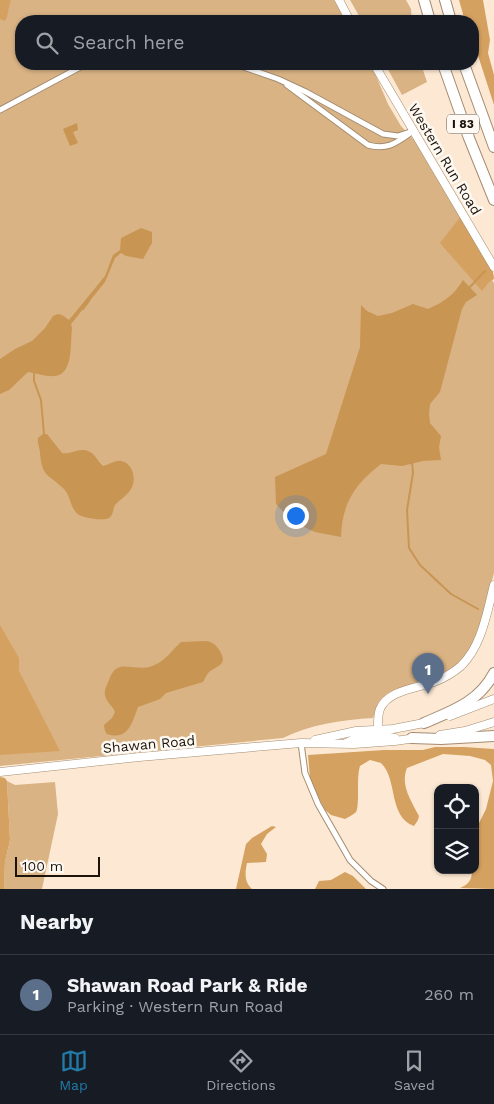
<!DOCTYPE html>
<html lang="en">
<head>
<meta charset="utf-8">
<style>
  :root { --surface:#171b24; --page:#242831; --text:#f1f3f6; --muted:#9ea1a6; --line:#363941; --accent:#217aa8 }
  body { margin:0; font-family:"Work Sans",sans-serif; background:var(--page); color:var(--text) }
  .controls { position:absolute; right:15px; bottom:15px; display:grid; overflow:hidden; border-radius:10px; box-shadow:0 1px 4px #0004 }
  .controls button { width:45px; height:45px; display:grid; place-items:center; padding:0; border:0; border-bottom:1px solid var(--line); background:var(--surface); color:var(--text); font:25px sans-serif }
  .scale { position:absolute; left:15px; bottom:12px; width:85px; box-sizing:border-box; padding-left:5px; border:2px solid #1c140a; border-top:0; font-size:14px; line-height:18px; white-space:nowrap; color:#1c140a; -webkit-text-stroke:4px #fef9f3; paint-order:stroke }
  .you { position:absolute; left:295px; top:515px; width:18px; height:18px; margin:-12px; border:4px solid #fff; border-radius:50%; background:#1a73e8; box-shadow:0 0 0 8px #1a73e833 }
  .badge { display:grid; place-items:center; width:32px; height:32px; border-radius:50%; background:var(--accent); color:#fff; font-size:16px; font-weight:700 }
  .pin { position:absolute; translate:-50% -41px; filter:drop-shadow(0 1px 2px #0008) }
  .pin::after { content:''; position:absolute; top:26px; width:18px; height:15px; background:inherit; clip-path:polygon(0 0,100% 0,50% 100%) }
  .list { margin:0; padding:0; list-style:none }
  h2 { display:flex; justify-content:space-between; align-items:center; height:65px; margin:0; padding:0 20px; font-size:21px }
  h2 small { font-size:16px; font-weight:400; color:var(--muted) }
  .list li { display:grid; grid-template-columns:32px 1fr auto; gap:15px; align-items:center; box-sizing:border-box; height:80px; padding:0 20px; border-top:1px solid var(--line) }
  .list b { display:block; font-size:19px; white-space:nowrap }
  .list p { margin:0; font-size:16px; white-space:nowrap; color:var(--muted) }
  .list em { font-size:16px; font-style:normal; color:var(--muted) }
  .icon { flex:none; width:28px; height:28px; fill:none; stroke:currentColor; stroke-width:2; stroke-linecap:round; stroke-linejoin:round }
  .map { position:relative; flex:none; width:494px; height:889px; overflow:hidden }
  .search { position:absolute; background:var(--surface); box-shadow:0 1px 4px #0004; left:15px; right:15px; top:15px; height:55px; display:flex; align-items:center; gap:12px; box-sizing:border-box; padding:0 18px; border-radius:20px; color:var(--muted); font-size:19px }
  .sheet { height:145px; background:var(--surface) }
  nav { display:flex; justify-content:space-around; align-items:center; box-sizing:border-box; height:70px; border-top:1px solid var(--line); background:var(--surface); font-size:14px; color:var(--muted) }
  nav a { display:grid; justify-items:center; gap:2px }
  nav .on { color:var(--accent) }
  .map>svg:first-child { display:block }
  .green { fill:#d9b384 }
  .forest { fill:#d5a160 }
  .water { fill:#c89553 }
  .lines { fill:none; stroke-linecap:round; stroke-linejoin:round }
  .stream { stroke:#c89553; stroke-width:2 }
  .street-casing { stroke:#a38c72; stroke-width:7 }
  .secondary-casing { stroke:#a38c72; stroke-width:9 }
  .highway-casing { stroke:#a38c72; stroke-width:12 }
  .street { stroke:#fff; stroke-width:5 }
  .secondary { stroke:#fff; stroke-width:8 }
  .highway { stroke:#fff; stroke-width:10 }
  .labels { text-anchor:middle; stroke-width:5; stroke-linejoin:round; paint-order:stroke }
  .shield { fill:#fef9f3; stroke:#605950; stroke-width:1 }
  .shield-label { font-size:12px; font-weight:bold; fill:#1c140a }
  .street-label { font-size:14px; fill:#1c140a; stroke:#fef9f3 }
</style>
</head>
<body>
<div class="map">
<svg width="494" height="889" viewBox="0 0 494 889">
  <rect width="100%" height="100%" fill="#fde9d3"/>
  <g class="green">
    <path d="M0,0H334L346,21H21V64H371L388,104L401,126L415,141L487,263L486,270L494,283V573L483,615L472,646L459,663L452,669L439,674L390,692L378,703L373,718C343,720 311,724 283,738L0,766Z"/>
    <polygon points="350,0 406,0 411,9 412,21 362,21"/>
    <polygon points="385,64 421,64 427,82 402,95"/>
    <polygon points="7,781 15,785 55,782 58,814 42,889 4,889 5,862 10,840"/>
  </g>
  <g class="forest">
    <path d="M0,0H11C8,7 9,14 5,21L0,19Z"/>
    <polygon points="459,0 483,0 490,40 488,53 494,75 494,105 473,40 473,21 465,21"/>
    <path d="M461,216C470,230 494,263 494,279L489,282L482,291L440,243Z"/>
    <polygon points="0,625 19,658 19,671 60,751 0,755"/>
    <path d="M435,747H464L494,749V889L460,888C469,884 472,880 472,870H475V831L486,809L493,781L491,765L485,760L470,756L443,754L407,768C400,785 411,800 419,816L418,820L414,826C388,817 398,779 381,763L370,760L360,766C356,778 360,805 356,812C354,814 349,817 345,819L331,815L325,810L314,789L310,778L308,755L384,750H423Z"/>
    <polygon points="0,777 5,778 7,781 10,840 5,862 4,889 0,889"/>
    <path d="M272,826L276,827L267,834L261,844L267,854L266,862L247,863C245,872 244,882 252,889H236L246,844L252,838Z"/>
    <polygon points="345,872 353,876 366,889 315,889 319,881 331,880"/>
  </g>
  <g class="water">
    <polygon points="77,123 78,130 73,132 78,143 70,146 63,129"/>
    <path d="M141,228L152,232V243L143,259L126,256L121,253L115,258L105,282L71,324L72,328C70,342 74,374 55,376C46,377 37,373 28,372L9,390L0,394V359L15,349L32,341L45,328L53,316L58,314L62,315L69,320L105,276L113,255L120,250L121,238Z"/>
    <path d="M463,280L477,295L466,302L462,309L440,392L430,404L429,414L430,423L441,436L439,447L441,460L423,461L402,466L381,464C355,484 342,503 341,537L315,532L293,522L276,504L275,477L326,454L360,347L361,305L367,311L378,316L392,313L413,304L428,309C444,302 454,295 463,280Z"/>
    <path d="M43,434H47L62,453C72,455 80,446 90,452C96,455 98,462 103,466C109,465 115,460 121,461C133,463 137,480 131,489C127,496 120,499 115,505C113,509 113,516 109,518C104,521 84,518 79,515C70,509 71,496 64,489C49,474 42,478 40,453C40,448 37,443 38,438Z"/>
    <path d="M207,641C214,643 216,645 220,651C228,665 218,665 209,672C206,675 205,679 203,682L166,693L160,699L141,706L138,707C132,722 129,741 107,734L105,731L104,725L112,718L115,712C113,706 106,702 105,695C104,690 107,685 109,680C117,656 134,673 152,666C166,661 171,651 181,642Z"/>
  </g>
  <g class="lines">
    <g class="stream">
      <polyline points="469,288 485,271"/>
      <polyline points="83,309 89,301"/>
      <polyline points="34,373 34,381 41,400 44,434"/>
      <polyline points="412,462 413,473 407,510 409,548 420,565 451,594 478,609"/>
    </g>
    <g class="street-casing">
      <g id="street">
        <polyline points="235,64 278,79 306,92 383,134 398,136 413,131"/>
        <path d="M287,85L368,145C386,150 395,144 409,134"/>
        <polyline points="0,110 86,64"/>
        <polyline points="301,743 305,773 318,804 350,860 371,881 383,889"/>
      </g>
    </g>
    <g class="secondary-casing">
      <g id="secondary">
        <polyline points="339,0 350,21"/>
        <polyline points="374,64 494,267"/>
        <polyline points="450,716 494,699"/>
        <path d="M378,735C378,727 377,717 380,709C388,690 418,688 434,682C444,678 453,673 461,666C482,646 487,612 494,585"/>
        <polyline points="440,735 465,731 494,722"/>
        <polyline points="315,740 356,731 393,729 429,722"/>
        <polyline points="346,743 356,738 378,735 395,738"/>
        <polyline points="0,772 139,757 301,743 354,744 395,741 416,738"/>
      </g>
    </g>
    <g class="highway-casing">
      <g id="highway">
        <polyline points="424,0 430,21"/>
        <polyline points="445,0 451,21"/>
        <polyline points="443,64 469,138 494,200"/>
        <polyline points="464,64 494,147"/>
        <path d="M424,723C452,711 479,702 494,673"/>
        <polyline points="412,738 441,739 494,736"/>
      </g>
    </g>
    <use href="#street" class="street"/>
    <use href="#secondary" class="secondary"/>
    <use href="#highway" class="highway"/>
  </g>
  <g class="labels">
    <rect class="shield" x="447" y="114.5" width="32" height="19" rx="4"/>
    <g class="shield-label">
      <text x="463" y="128">I 83</text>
    </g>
    <g class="street-label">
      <text transform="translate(445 159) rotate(59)" y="5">Western Run Road</text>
      <text transform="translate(149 744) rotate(-5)" y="5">Shawan Road</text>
    </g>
  </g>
</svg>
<div class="controls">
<button><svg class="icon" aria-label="locate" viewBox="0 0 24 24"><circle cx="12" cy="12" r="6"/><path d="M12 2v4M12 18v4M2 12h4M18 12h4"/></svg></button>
<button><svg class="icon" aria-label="layers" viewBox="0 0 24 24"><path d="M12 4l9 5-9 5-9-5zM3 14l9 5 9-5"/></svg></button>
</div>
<div class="scale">100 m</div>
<div class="you"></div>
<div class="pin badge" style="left:428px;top:694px;background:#5c6f8a">1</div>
<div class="search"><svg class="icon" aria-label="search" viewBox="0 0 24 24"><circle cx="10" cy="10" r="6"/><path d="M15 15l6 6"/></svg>Search here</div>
</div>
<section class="sheet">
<h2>Nearby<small></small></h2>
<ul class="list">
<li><span class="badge" style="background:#5c6f8a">1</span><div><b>Shawan Road Park &amp; Ride</b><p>Parking · Western Run Road</p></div><em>260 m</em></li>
</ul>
</section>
<nav>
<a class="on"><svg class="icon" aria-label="map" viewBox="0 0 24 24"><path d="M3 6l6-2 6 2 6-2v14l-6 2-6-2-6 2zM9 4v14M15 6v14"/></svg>Map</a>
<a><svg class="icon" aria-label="directions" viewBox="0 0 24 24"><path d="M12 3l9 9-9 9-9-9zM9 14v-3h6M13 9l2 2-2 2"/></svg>Directions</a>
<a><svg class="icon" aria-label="saved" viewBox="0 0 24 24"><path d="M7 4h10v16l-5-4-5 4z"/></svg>Saved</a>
</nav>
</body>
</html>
